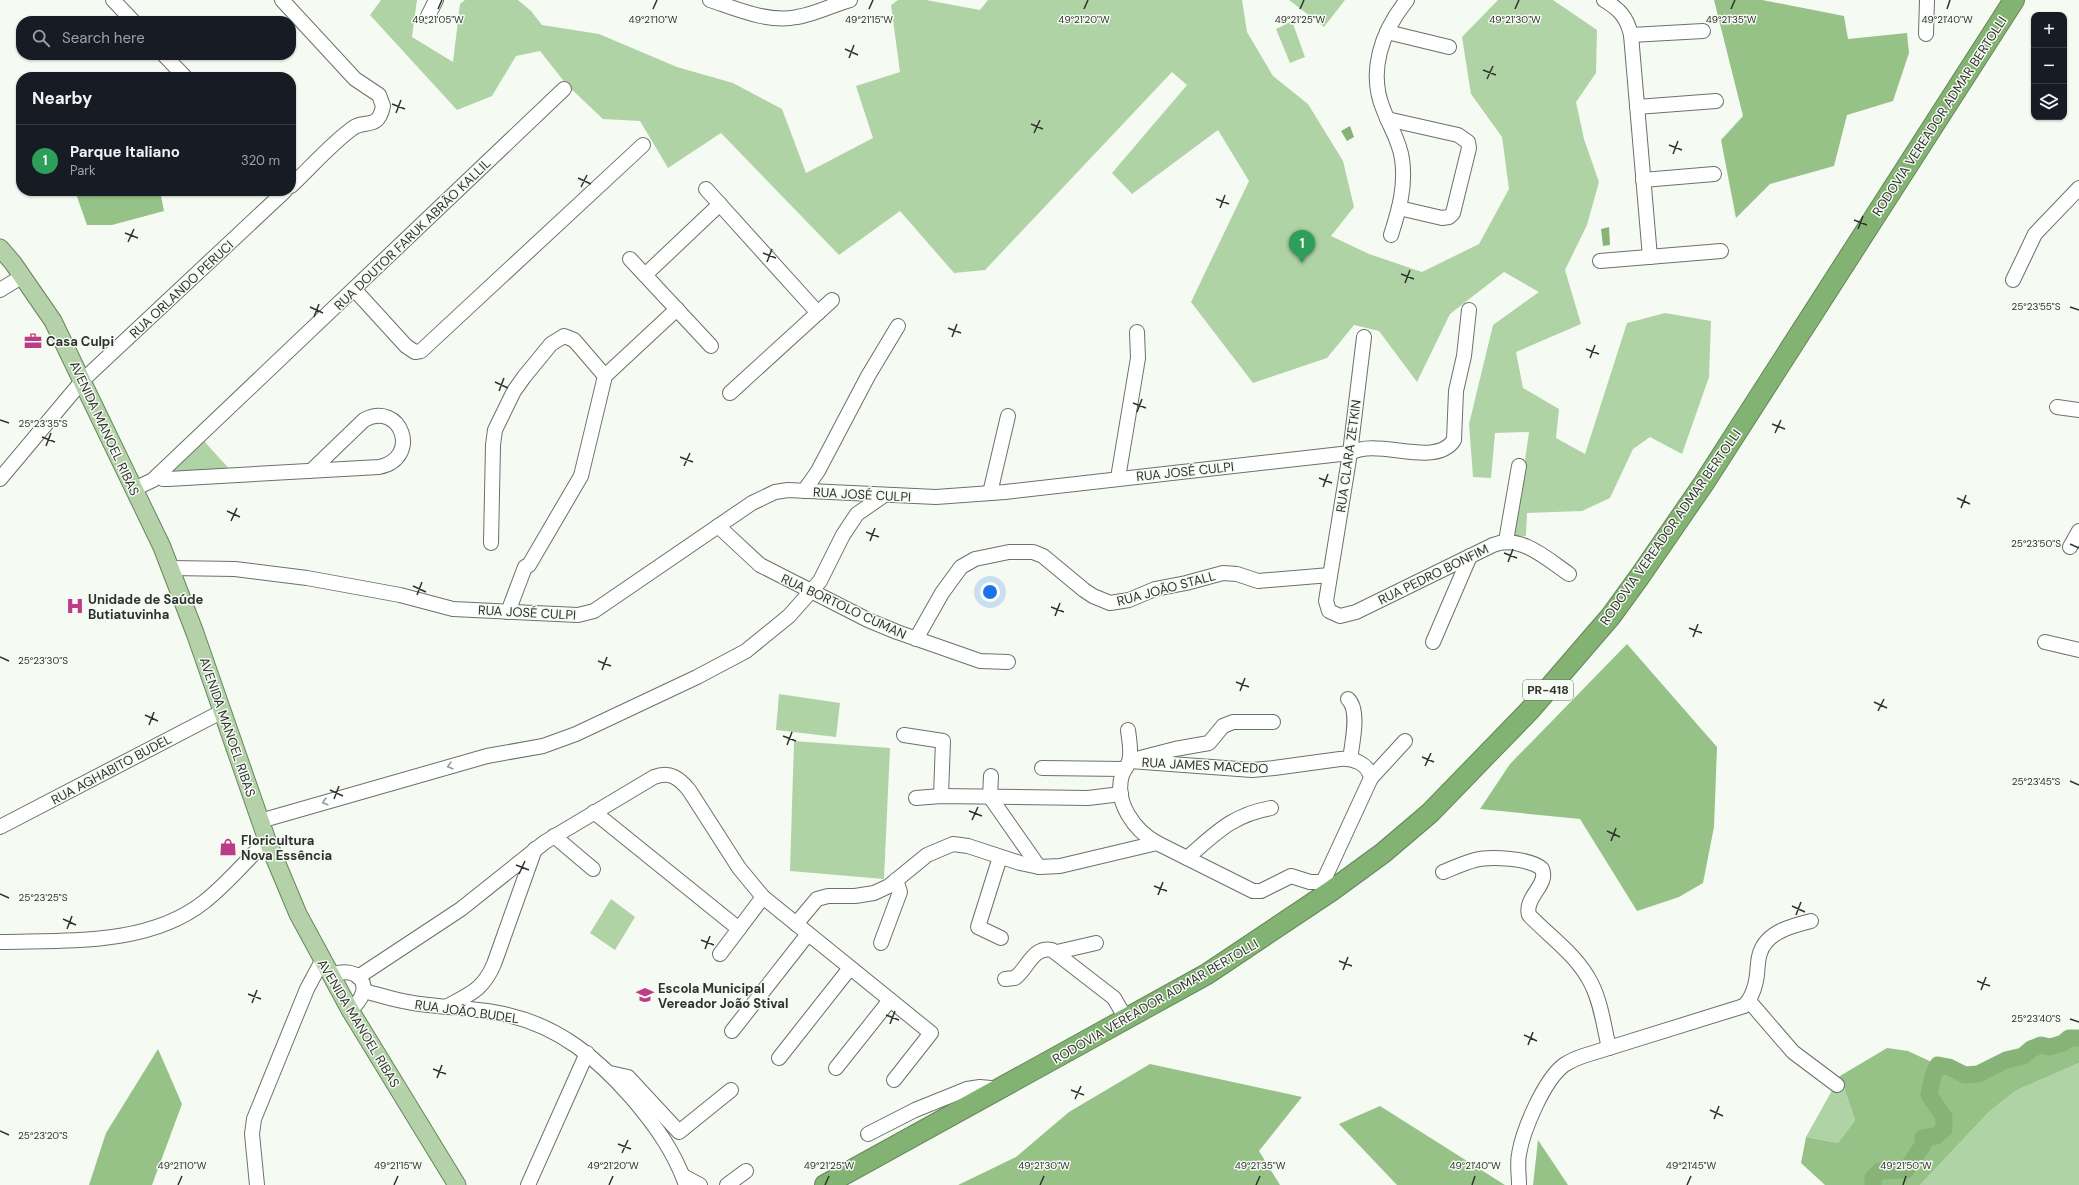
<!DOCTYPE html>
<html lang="en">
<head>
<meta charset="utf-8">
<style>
  :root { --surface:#171b24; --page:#20242c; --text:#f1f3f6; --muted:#9ea1a6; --line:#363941; --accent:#bc3c88 }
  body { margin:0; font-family:"DM Sans",sans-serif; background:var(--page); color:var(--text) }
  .controls { position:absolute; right:12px; top:12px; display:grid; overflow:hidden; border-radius:8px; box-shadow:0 1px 3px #0004 }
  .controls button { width:36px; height:36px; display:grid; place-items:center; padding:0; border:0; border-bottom:1px solid var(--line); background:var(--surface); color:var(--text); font:20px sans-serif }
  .you { position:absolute; left:990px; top:592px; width:14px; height:14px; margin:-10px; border:3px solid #fff; border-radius:50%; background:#1a73e8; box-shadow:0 0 0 6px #1a73e833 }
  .badge { display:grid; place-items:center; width:26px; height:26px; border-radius:50%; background:var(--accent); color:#fff; font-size:13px; font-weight:700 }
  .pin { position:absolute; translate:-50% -33px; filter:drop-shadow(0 1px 2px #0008) }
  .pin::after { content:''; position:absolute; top:21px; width:14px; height:12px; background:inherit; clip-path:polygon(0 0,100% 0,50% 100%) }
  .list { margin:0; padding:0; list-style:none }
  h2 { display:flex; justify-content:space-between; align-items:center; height:52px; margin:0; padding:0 16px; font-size:17px }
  h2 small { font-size:13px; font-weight:400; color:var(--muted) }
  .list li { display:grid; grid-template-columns:26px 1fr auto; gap:12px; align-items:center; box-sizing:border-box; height:72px; padding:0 16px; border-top:1px solid var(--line) }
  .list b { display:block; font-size:15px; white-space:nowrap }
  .list p { margin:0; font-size:13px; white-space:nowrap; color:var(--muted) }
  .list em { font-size:13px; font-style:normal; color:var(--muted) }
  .icon { flex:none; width:22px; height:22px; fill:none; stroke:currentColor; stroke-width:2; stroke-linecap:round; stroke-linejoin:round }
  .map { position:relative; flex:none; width:2079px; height:1185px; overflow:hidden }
  .search { position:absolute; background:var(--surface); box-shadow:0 1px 3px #0004; left:16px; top:16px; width:280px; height:44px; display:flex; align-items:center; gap:10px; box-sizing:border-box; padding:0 14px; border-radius:16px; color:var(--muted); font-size:15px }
  .panel { position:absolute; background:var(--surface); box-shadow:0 1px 3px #0004; left:16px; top:72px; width:280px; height:124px; border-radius:16px }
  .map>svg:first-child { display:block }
  .green { fill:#b0d3a5 }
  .forest { fill:#96c287 }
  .water { fill:#87b378 }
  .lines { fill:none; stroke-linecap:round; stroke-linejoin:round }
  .river { stroke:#87b378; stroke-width:17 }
  .minor-casing { stroke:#6c716a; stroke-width:16 }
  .major-casing { stroke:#66865b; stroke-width:19 }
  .highway-casing { stroke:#66865b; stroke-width:22 }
  .minor { stroke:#fff; stroke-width:14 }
  .major { stroke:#b5d1aa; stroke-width:17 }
  .highway { stroke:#83b372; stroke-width:20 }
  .oneway { stroke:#989897 }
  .ticks { fill:none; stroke:#30322f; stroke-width:1.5 }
  .labels { text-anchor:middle; stroke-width:3; stroke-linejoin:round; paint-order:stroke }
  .shield { fill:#f5fbf2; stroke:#6b6e6a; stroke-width:1 }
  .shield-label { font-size:12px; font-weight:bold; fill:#30322f }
  .street-label { font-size:13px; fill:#30322f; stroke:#f5fbf2 }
  .poi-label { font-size:13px; font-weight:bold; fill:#30322f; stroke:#f5fbf2; text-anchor:start }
  .ticks-label { font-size:10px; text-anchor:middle; fill:#30322f; stroke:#f5fbf2; stroke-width:3; stroke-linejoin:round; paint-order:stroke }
</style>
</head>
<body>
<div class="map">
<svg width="2079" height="1185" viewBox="0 0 2079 1185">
  <rect width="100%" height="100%" fill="#f5fbf2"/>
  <g class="green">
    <polygon points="381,0 417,0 412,37 453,62 460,4 465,0 518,0 531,11 542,25 599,34 677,67 733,83 782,109 806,173 873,138 856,86 900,72 891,5 898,0 926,0 980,10 988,0 1242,0 1247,32 1273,76 1308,104 1343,161 1354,207 1331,236 1369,254 1422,272 1479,244 1509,189 1502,137 1471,94 1462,37 1498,0 1553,0 1597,30 1596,73 1576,102 1584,139 1599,182 1587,225 1565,270 1581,324 1516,352 1523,388 1559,409 1556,438 1585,454 1627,323 1665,313 1711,321 1709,377 1682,454 1650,437 1633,449 1610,498 1582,511 1527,513 1526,536 1514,538 1529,432 1495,433 1491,478 1473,477 1469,424 1493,325 1539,292 1504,272 1450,314 1417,382 1379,331 1354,325 1327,358 1253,383 1191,302 1249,181 1218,130 1132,194 1112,173 1187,85 1172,72 985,270 954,273 900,211 839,255 721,133 668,168 640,121 603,119 567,85 540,51 516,56 492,96 457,110 370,15"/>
    <polygon points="1289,0 1345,0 1324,27"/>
    <polygon points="1292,21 1305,57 1290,63 1276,29"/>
    <polygon points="203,440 234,474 171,472"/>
    <polygon points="779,694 840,703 836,737 776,730"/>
    <polygon points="794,741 890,748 884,879 790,871"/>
    <polygon points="611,899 635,917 615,950 590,933"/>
    <polygon points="2079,1063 2079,1185 1920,1185 1989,1112 2015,1091"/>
    <polygon points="1840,1076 1855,1120 1838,1143 1806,1137"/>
  </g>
  <g class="forest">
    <polygon points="1714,0 1762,0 1844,16 1848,39 1907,33 1909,53 1893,101 1847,115 1834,166 1770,184 1736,218 1721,140 1743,116"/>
    <polygon points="75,191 160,191 164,211 112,225 87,225"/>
    <polygon points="1627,644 1717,747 1714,827 1703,883 1679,897 1637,911 1580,819 1480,809 1510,764"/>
    <polygon points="2079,1035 2079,1063 2015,1091 1989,1112 1920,1185 1825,1185 1801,1163 1806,1137 1838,1143 1855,1120 1840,1076 1887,1048 1908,1051 1951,1071 1973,1071"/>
    <polygon points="158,1049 182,1104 152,1185 89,1185 106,1133"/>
    <polygon points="1150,1064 1302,1097 1259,1151 1280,1185 958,1185 1016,1157 1069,1112"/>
    <polygon points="1380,1106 1505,1185 1397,1185 1339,1124"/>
    <polygon points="1538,1140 1568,1185 1533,1185"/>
  </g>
  <g class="water">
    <polygon points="1350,126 1354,137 1347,141 1341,131"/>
    <polygon points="1609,227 1610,245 1603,246 1601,229"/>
  </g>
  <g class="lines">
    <polyline class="river" points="1873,1185 1873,1178 1880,1171 1906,1170 1923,1145 1923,1138 1936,1136 1944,1129 1944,1117 1929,1095 1933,1076 1938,1065 1949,1067 1965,1075 1978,1074 2006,1060 2023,1056 2031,1049 2041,1045 2050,1047 2063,1043 2069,1038 2079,1038"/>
    <g class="minor-casing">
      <g id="minor">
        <polyline points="113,0 133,21"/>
        <path d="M282,0L355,79L379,95L383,106C378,131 365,119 353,128C333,142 310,168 291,186"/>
        <path d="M710,0C737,9 768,23 797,17C816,14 832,5 850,0"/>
        <path d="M1604,0C1619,9 1627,17 1631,35L1650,257"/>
        <polyline points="428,16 436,0"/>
        <polyline points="1387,32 1449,47"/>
        <polyline points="1926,34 1927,0"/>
        <polyline points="1631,35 1703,31"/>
        <polyline points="164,55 185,77"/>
        <polyline points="1637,107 1716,101"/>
        <polyline points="1387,119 1458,135 1468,142 1469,148 1453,213 1449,217 1442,218 1399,208"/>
        <polyline points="1643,180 1714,174"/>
        <polyline points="706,189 818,313"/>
        <path d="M1391,235C1399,210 1406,186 1402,159C1400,142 1390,127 1384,111C1367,72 1382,31 1407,0"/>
        <polyline points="630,259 711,346"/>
        <polyline points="1600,261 1721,251"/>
        <polyline points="645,275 720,204"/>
        <polyline points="2013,280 2035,234 2079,188"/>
        <polyline points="354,289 406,346 415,352 421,351 643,145"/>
        <polyline points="0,290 23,276"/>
        <path d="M1364,337L1350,453L1326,601L1329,611L1340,616L1356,612L1493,545C1521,534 1547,559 1569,574"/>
        <polyline points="730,393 832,300"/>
        <polyline points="2057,407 2079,410"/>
        <path d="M158,475L163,479H168L379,467C422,458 401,400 364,420L311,471"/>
        <polyline points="1118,478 1138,358 1137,332"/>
        <polyline points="0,479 83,380 285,191"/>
        <polyline points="134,489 153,480 158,475 564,89"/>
        <polyline points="804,491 818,471 868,376 898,326"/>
        <polyline points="990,493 1008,416"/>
        <polyline points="718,526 760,565 868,620 897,632 980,661 1008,662"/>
        <polyline points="1506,541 1519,466"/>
        <polyline points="491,543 493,445 495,430 514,391 524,377 551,344 564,336 574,340 605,376"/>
        <polyline points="2070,547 2079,531"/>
        <path d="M171,568L235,569L307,578L400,595L453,609L578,615L594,611L752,503L775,492L788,490L936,497L1005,492L1350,453C1379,437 1435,469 1454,440L1456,391L1464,356L1469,310"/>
        <polyline points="508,612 525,567 529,565 581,476 605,376 677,309"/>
        <polyline points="916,639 942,593 961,567 975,559 1009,552 1033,552 1043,556 1084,590 1093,596 1110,603 1129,600 1155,589 1186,583 1223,573 1237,574 1258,581 1330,575"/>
        <polyline points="1433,642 1470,556"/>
        <polyline points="2045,642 2079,650"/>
        <path d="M1348,699C1360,710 1352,744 1350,759"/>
        <path d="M1128,730C1129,739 1132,753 1129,761C1128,766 1124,770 1122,775C1114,802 1134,830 1157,843"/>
        <polyline points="904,735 943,741 941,796"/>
        <polyline points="1140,758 1175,749 1209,743 1223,726 1233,722 1273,722"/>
        <path d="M1130,761L1252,770L1274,768L1340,759C1353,758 1368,763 1371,778L1323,882"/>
        <polyline points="1042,768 1124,769"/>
        <polyline points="991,776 990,797 1039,867"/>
        <polyline points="1371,778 1405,741"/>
        <polyline points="916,798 941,796 1088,798 1121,794"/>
        <polyline points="594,812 739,929"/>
        <polyline points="260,821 487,756 543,746 576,734 697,677 746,651 789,616 820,581 843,535 857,514 883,496"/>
        <polyline points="0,827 223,711"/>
        <polyline points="554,836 593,869"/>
        <polyline points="1000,857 978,927 1001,938"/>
        <path d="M1187,858C1216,833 1232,815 1271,808"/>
        <path d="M1443,872C1453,868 1464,863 1475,860C1490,856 1531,858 1542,869C1549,885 1524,897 1529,915C1550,937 1577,955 1591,983C1601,1002 1604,1027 1609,1048"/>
        <polyline points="796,924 817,899 828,896 855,896 874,893 889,886 927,855 953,844 968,846 1020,863 1039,867 1060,866 1157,843 1253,891 1261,891 1291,876 1310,882 1323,882 1331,891"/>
        <path d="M0,942C67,940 148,946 204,902C227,884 246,861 267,840"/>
        <polyline points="881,943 900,892 896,880"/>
        <polyline points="1057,952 1096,943"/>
        <polyline points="720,954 763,897"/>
        <path d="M330,975C360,964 377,988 350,1010"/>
        <path d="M358,977L461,909L545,842L654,777C670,771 679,778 689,790L739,868L763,897L931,1033L894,1080"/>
        <path d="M1005,979L1015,978C1028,968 1033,946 1052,950L1114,998L1126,1019"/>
        <path d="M364,991C383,996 401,1002 420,1004C449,1008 479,1008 508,1015C560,1027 598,1059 632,1098C655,1125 674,1151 686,1185"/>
        <polyline points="1749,1001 1793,1052 1837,1085"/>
        <path d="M446,1007C470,994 483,990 494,964L535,849"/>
        <polyline points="732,1031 808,934"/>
        <polyline points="779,1058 850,968"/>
        <polyline points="836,1068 890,1000"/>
        <polyline points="610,1073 628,1077 679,1132 731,1090"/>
        <polyline points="868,1134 915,1110 967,1089 980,1087 1001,1089"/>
        <polyline points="683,1176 700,1185"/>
        <polyline points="257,1185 252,1134 254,1119 307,989 322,961"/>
        <polyline points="528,1185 587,1053"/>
        <polyline points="727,1185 746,1171"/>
        <path d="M1519,1185C1519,1175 1517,1164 1519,1154C1523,1130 1544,1080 1564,1065C1570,1061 1577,1058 1583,1056L1744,1006C1751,999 1754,991 1756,981C1758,972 1757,962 1760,953C1767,932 1791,926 1811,921"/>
      </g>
    </g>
    <g class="major-casing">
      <polyline id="major" points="0,248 13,263 53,321 162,547 195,633 267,840 298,914 350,1010 457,1185"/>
    </g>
    <g class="highway-casing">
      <polyline id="highway" points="825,1185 1207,974 1331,891 1383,853 1430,813 1530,710 1611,616 1640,576 1704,483 2014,0"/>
    </g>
    <use href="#minor" class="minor"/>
    <use href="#major" class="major"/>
    <use href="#highway" class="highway"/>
  </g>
  <defs><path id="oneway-chevron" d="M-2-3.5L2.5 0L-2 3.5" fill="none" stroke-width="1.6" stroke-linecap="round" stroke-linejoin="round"/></defs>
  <g class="oneway">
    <use href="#oneway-chevron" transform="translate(450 766) rotate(164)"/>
    <use href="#oneway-chevron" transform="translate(325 802) rotate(164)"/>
  </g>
  <path class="ticks" d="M438,9L442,0M653,9L657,0M869,9L873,0M1084,9L1088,0M1300,9L1304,0M1515,9L1519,0M1731,9L1735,0M1947,9L1950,0M845,49L858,55M849,58L854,45M1483,70L1496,75M1487,79L1493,66M392,104L405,109M396,113L401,100M1031,124L1043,129M1034,133L1040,120M1669,145L1682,150M1673,154L1678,141M578,178L591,184M581,187L587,175M1216,199L1229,204M1220,208L1225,195M1854,220L1867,225M1858,229L1863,216M125,233L138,238M128,242L134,229M763,253L776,258M767,262L772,249M1401,274L1414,279M1405,283L1410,270M310,307L323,313M2070,307L2079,310M314,317L319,304M948,328L961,333M952,337L957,324M1586,349L1599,354M1590,358L1595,345M495,382L508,388M499,391L504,378M1133,403L1146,408M1137,412L1142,399M0,420L9,423M1772,424L1785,429M1775,433L1781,420M42,437L55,442M46,446L51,433M680,457L693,462M684,466L690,453M1319,478L1332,483M1323,487L1328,474M1957,498L1970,504M1961,508L1966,495M227,511L240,517M231,521L237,508M866,532L879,537M870,541L875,528M2070,544L2079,548M1504,553L1517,558M1508,562L1513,549M413,586L426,592M417,595L422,582M1051,607L1064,612M1055,616L1060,603M1689,628L1702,633M1693,637L1698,624M0,657L9,661M598,661L611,666M602,670L607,657M1236,682L1249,687M1240,691L1245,678M1874,702L1887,708M1878,711L1884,699M145,715L158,721M149,725L154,712M783,736L796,741M787,745L792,732M1422,757L1434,762M1425,766L1431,753M2070,781L2079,785M330,790L343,796M334,799L339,786M969,811L982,816M972,820L978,807M1607,831L1620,837M1611,841L1616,828M516,865L529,870M519,874L525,861M1154,886L1167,891M0,894L9,898M1158,895L1163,882M1792,906L1805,912M1796,915L1801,902M63,919L76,925M67,929L72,916M701,940L714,945M705,949L710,936M1339,961L1352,966M1343,970L1348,957M1977,981L1990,986M1981,990L1986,977M248,994L261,999M252,1003L257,990M886,1015L899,1020M2070,1019L2079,1022M890,1024L895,1011M1524,1035L1537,1041M1528,1045L1533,1032M433,1069L446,1074M437,1078L442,1065M1071,1090L1084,1095M1075,1099L1081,1086M1710,1110L1723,1116M1714,1119L1719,1106M0,1131L9,1135M618,1144L631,1149M622,1153L628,1140M178,1185L182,1176M394,1185L398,1176M609,1185L613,1176M825,1185L829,1176M1040,1185L1044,1176M1256,1185L1260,1176M1472,1185L1475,1176M1687,1185L1691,1176M1903,1185L1906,1176"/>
  <defs>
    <g id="office-bare" transform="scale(1.38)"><path d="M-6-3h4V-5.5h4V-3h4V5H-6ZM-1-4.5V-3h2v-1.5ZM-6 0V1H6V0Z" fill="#bc3c88" stroke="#f5fbf2" stroke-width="2.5" paint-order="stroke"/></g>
    <g id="hospital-bare" transform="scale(1.38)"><path d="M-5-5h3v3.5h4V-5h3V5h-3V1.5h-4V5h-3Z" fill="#bc3c88" stroke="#f5fbf2" stroke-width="2.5" paint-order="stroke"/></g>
    <g id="shop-bare" transform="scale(1.38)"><path d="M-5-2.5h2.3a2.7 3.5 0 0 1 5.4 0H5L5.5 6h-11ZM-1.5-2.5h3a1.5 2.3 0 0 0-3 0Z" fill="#bc3c88" stroke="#f5fbf2" stroke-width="2.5" paint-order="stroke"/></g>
    <g id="school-bare" transform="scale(1.38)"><path d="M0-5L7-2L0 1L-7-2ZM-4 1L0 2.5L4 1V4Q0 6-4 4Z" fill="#bc3c88" stroke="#f5fbf2" stroke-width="2.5" paint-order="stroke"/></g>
  </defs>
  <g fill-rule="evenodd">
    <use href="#office-bare" x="33" y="341"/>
    <use href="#hospital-bare" x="75" y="606"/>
    <use href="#shop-bare" x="228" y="847"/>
    <use href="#school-bare" x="645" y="995"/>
  </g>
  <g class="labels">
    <rect class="shield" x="1523" y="680" width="50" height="20" rx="3"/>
    <g class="shield-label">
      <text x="1548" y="694">PR-418</text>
    </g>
    <g class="street-label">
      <text transform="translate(1939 116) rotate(-57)" y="5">RODOVIA VEREADOR ADMAR BERTOLLI</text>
      <text transform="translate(412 234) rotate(-44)" y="5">RUA DOUTOR FARUK ABRÃO KALLIL</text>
      <text transform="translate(181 289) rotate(-43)" y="5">RUA ORLANDO PERUCI</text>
      <text transform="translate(105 428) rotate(65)" y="5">AVENIDA MANOEL RIBAS</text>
      <text transform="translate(1348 456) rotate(-82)" y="5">RUA CLARA ZETKIN</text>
      <text transform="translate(1185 471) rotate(-6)" y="5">RUA JOSÉ CULPI</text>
      <text transform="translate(862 494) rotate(3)" y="5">RUA JOSÉ CULPI</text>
      <text transform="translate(1670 527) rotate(-55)" y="5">RODOVIA VEREADOR ADMAR BERTOLLI</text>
      <text transform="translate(1433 574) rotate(-26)" y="5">RUA PEDRO BONFIM</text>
      <text transform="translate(1166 588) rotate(-15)" y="5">RUA JOÃO STALL</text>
      <text transform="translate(844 606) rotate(25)" y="5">RUA BORTOLO CUMAN</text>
      <text transform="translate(527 612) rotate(3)" y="5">RUA JOSÉ CULPI</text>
      <text transform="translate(228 727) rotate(71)" y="5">AVENIDA MANOEL RIBAS</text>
      <text transform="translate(1205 765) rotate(3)" y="5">RUA JAMES MACEDO</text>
      <text transform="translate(111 769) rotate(-28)" y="5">RUA AGHABITO BUDEL</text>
      <text transform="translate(1155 1001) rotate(-30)" y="5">RODOVIA VEREADOR ADMAR BERTOLLI</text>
      <text transform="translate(467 1011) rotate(8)" y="5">RUA JOÃO BUDEL</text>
      <text transform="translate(359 1023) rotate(59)" y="5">AVENIDA MANOEL RIBAS</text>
    </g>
    <g class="poi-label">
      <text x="46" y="346">Casa Culpi</text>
      <text x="88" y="604">Unidade de Saúde<tspan x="88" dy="15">Butiatuvinha</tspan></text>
      <text x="241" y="845">Floricultura<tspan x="241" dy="15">Nova Essência</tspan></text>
      <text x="658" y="993">Escola Municipal<tspan x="658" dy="15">Vereador João Stival</tspan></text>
    </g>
  </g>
  <g class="ticks-label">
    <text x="1731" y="23">49°21'35"W</text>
    <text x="438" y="23">49°21'05"W</text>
    <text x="653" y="23">49°21'10"W</text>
    <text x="869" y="23">49°21'15"W</text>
    <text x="1084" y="23">49°21'20"W</text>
    <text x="1300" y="23">49°21'25"W</text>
    <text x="1515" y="23">49°21'30"W</text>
    <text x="1947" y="23">49°21'40"W</text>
    <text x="2036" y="310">25°23'55"S</text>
    <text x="43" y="427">25°23'35"S</text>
    <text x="2036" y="547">25°23'50"S</text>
    <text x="43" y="664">25°23'30"S</text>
    <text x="2036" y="785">25°23'45"S</text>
    <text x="43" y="901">25°23'25"S</text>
    <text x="2036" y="1022">25°23'40"S</text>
    <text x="43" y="1139">25°23'20"S</text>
    <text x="182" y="1169">49°21'10"W</text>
    <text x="398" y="1169">49°21'15"W</text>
    <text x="613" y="1169">49°21'20"W</text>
    <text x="829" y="1169">49°21'25"W</text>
    <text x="1044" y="1169">49°21'30"W</text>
    <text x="1260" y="1169">49°21'35"W</text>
    <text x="1475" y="1169">49°21'40"W</text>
    <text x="1691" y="1169">49°21'45"W</text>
    <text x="1906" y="1169">49°21'50"W</text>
  </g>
</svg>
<div class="controls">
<button>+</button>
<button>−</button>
<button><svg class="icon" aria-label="layers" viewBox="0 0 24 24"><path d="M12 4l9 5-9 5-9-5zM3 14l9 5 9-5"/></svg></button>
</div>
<div class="you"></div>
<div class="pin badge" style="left:1302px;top:263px;background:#2e9e5b">1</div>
<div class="search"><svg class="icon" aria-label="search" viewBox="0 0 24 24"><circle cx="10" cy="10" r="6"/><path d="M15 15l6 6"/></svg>Search here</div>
<section class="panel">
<h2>Nearby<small></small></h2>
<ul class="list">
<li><span class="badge" style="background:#2e9e5b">1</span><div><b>Parque Italiano</b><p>Park</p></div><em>320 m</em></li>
</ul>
</section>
</div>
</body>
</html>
